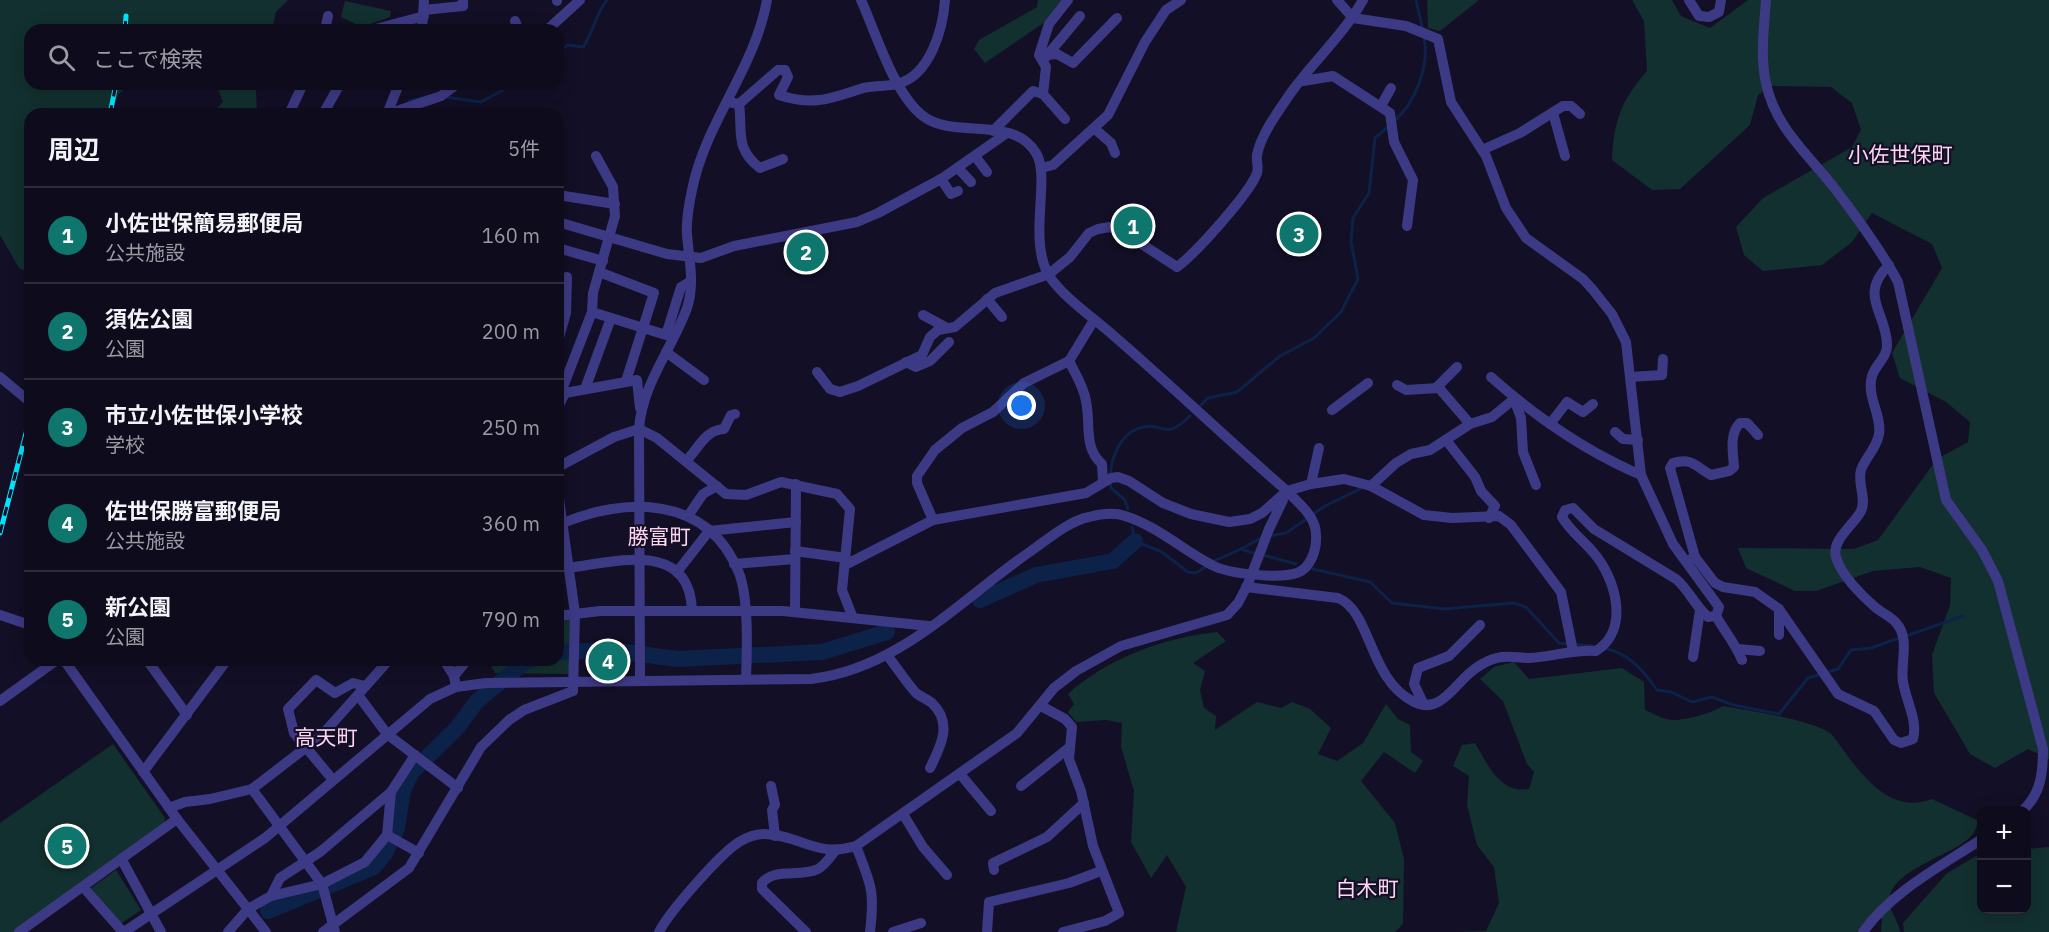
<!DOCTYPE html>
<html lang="ja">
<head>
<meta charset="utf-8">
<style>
  :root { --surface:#0e0b1c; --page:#171425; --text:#f1f3f6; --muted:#9b9ba3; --line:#2e2b3b; --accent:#0f766e }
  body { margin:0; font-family:"IBM Plex Sans","Noto Sans JP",sans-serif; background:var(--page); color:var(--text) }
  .controls { position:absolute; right:18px; bottom:18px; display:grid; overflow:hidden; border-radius:12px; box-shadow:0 3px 15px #0003 }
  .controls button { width:54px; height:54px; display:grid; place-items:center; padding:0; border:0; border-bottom:2px solid var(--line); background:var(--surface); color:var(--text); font:30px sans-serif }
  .you { position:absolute; left:1022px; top:406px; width:21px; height:21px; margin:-15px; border:4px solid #fff; border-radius:50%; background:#1a73e8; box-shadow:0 0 0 9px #1a73e833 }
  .badge { display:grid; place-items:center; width:39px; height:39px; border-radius:50%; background:var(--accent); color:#fff; font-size:20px; font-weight:700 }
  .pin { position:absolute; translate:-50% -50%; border:3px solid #fff; box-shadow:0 2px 6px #0006 }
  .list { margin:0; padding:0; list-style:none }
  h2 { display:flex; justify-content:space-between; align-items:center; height:78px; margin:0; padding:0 24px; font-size:26px }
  h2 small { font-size:20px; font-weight:400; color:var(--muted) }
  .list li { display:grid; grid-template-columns:39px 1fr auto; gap:18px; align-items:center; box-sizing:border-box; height:96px; padding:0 24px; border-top:2px solid var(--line) }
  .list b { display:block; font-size:22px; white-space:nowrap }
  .list p { margin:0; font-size:20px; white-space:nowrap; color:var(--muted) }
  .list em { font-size:20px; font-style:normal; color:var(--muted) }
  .icon { flex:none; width:33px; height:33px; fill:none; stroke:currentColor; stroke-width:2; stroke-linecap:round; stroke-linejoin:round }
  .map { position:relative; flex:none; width:2049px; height:932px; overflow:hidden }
  .search { position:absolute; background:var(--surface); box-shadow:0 3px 15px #0003; left:24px; top:24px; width:540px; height:66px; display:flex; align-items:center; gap:15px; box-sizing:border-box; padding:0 21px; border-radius:18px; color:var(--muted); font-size:22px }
  .panel { position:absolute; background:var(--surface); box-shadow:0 3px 15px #0003; left:24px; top:108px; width:540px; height:558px; border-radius:18px }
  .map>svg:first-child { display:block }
  .green { fill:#12302f }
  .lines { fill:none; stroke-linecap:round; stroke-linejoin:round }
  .stream { stroke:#0c2248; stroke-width:3 }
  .river { stroke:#0c2248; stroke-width:16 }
  .minor { stroke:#3d3a85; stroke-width:10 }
  .rail-casing { stroke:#00e5ff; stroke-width:5 }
  .rail { stroke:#130f26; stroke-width:3; stroke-dasharray:9; stroke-linecap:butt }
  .minor-bridge { stroke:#3d3a85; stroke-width:10 }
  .labels { text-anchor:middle; stroke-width:4.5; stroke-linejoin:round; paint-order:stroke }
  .quarter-label { font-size:21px; fill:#ffd6f0; stroke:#130f26 }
</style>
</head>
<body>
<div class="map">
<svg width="2049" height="932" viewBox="0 0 2049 932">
  <rect width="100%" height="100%" fill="#130f26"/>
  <g class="green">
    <polygon points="0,0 288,0 276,12 273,25 278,30 30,30 30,84 130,84 119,94 108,114 30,114 30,273 19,268 0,235"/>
    <polygon points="1038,0 1068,0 1051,18 985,63 974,49 979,40 1037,7"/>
    <polygon points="1427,0 1479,0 1440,31 1428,28"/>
    <path d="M1632,0H1672L1681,16L1710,28L1748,0H2049V759L2028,749L1995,768L1970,754L1934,693L1932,655L1950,605L1951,578L1920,567L1873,571L1816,591H1795L1746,568L1738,548L1854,549L1878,540L1937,459L1968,442L1970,422L1946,402L1900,378L1892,353L1942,268L1932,244L1872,213L1852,242L1822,265L1763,271L1744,255L1736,227L1763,198L1852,147L1861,130L1852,103L1831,87L1772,86L1758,95L1750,125L1680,189L1652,190L1612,160C1614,120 1621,101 1647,71L1644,21Z"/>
    <polygon points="345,1 391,11 390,17 362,27 341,17"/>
    <polygon points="216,84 261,84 256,89 257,114 211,114 223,102"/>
    <polygon points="820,233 829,260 797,270 782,248 796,238"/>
    <polygon points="568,619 572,621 571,674 495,673 490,664 495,660 558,660 558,623"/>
    <path d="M1217,632L1226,641L1193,663L1205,671L1200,690L1204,708L1216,716L1215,730L1257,702L1281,708L1292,702L1310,709L1331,728L1318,754L1337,761L1363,743L1386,704L1398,719L1410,725L1411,752L1423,761L1415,773L1384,752L1361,781L1395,823L1404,859L1403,924L1395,932H1176L1186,887L1167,855L1151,878L1131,842L1134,791L1121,747L1122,723L1106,720L1076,722L1068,712L1074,704L1068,694C1106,659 1165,637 1217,632Z"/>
    <path d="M1514,662L1529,679L1622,668L1644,682L1645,710C1653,713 1664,720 1673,720C1687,720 1712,713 1723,706C1749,711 1810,719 1830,733C1836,738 1842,749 1847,755C1869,784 1894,813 1932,799L1979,821C1977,824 1976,830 1973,834C1958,854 1894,868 1890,897C1887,910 1899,920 1900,932H1881L1882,918L1856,932H1458L1486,931L1499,903L1494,867L1477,845L1467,805L1469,776L1453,766L1462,745L1475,743C1488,765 1500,794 1529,789L1534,772L1527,764L1503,701L1480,679L1494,667Z"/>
    <polygon points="113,744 165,818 164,825 13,932 0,932 0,823"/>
    <polygon points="2049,847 2049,932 1904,932 1903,923 1946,874 1981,853 1982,910 2026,910 2027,849"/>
    <polygon points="116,870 141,910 120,924 91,888"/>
  </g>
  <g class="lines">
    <g class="stream">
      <polyline points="1416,0 1423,31"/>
      <path d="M558,51L568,45L583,47C594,32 595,14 607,0"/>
      <polyline points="446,97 481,102 514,84"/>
      <polyline points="408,105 409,101 433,95"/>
      <path d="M1393,122C1415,104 1430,66 1424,37"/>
      <polyline points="1201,405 1208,398 1237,392 1280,356 1314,338 1341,312 1358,279 1351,241 1353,218 1369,193 1375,138 1388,127"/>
      <path d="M1128,509L1125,500L1111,488C1108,465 1117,433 1143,427C1165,422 1163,442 1190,416"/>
      <polyline points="1132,527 1135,541 1162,552 1188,572 1196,573 1207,566"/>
      <polyline points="1269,536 1286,533 1325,506 1360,489"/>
      <polyline points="1241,549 1263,537"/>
      <polyline points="1263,555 1296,564"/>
      <polyline points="1212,562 1241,549 1256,554"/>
      <polyline points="1313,569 1370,582 1392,603 1444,609 1514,603 1526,607 1559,643 1593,646"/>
      <polyline points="1906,636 1963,616"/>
      <path d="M1603,648C1629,653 1642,669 1657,690L1671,692L1692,702L1712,697L1733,705L1779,714L1808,678L1838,669L1851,650L1871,648L1899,638"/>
    </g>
    <g class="river">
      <polyline points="980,600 1036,575 1113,561 1135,541"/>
      <polyline points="558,652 611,650 677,659 822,652 887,632"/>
      <polyline points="268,911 374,867 386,852 397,828 403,790 412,772 457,728 477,701 525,662 531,660"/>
    </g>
    <g class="minor">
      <polyline points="557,0 557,1"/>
      <polyline points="1689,0 1699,16 1709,17 1719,12 1721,0"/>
      <path d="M1766,0C1764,27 1760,57 1766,83C1775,128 1809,155 1836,190C1858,219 1881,250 1898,282L1946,500L1982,550L1998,581L2043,749C2043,772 2041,794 2023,810"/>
      <polyline points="424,10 463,6 463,0"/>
      <polyline points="515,21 519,30"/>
      <polyline points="325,30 328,16"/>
      <polyline points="372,30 424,16"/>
      <polyline points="422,30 424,0"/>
      <polyline points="547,30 580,0"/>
      <polyline points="1047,55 1057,54 1073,63 1117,18"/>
      <polyline points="1045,58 1080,16"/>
      <polyline points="1303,81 1333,76 1390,113 1394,142 1413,180 1407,226"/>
      <polyline points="1043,94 1046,67 1039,55 1049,24 1068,0"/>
      <path d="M728,102L739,104L778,70H785L788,77L779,95C812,106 830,99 860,89C872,85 885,87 897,84C930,76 943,29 945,0"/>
      <path d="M739,104C743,131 734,148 760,168L783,159"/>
      <polyline points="1381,106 1391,88"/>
      <polyline points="1553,113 1565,156"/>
      <polyline points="289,114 303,84"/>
      <polyline points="323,114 340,84"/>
      <polyline points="387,114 399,84"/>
      <polyline points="388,114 441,96 457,84"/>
      <polyline points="1095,129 1111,143 1115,153"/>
      <polyline points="993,131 1033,91 1043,94 1065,119"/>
      <polyline points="1482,150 1520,133 1563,106 1571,106 1580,114"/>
      <polyline points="975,156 987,172"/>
      <polyline points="958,168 971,182"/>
      <polyline points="1041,168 1053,165 1108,115 1145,42 1166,10 1181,0"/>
      <polyline points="941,179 951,194 958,191"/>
      <polyline points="558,195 615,204"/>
      <polyline points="558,222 667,254 701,258 734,246 857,222 878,213 941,179 1007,133"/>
      <polyline points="558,248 603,261"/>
      <polyline points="599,272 654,293 626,381"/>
      <polyline points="987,299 1002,317"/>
      <polyline points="592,312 666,335 681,287 691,281"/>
      <polyline points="923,315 947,328"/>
      <polyline points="558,341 566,313 567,277"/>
      <polyline points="666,352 704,380"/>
      <path d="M1069,361C1075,373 1084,387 1086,401C1091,424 1083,447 1102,464L1103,482"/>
      <polyline points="906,362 916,367 930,361 949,342"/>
      <path d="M817,372L830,389L840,392L858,386L922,355L930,337L938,330L955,327L995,293L1049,274L1070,257L1089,233L1098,229L1110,227L1123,232L1177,267C1195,254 1250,193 1257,173C1259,167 1256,161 1257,155C1261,134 1278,112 1290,94C1313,62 1343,35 1363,0"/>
      <polyline points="0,377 30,402"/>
      <path d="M1491,377C1536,417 1585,451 1641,475"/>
      <polyline points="1630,377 1662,375 1663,359"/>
      <polyline points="1397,385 1406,390 1439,388 1470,424"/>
      <polyline points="1436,388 1457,367"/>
      <polyline points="585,389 611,318"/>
      <polyline points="565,393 637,380 640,408"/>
      <polyline points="1514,399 1521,418 1523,452 1536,485"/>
      <polyline points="558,407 565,393 563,387 592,312 593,293 615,216 613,187 596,156"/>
      <polyline points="1332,410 1368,383"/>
      <polyline points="1550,424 1567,402 1583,412 1593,404"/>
      <polyline points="1615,432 1623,439 1638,440"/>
      <polyline points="1446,440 1475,477 1481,491 1495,506 1489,518"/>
      <path d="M686,461C699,448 705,430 724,429L731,415L735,414"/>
      <polyline points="558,467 614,437 639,429 657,438 726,494 746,495 781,482 837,494 850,509 842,590 853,618"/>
      <polyline points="1311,484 1319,448"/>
      <polyline points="1371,486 1396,463 1411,454 1430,450 1470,424 1492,417 1514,399"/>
      <polyline points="688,516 703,494 717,486"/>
      <polyline points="933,520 917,483 917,476 935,450 962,428 993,412 1024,383 1069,361 1094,320"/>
      <path d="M558,525C625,496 708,495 739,573C749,598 747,652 746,679"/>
      <polyline points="1269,529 1283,500"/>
      <polyline points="795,551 846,558"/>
      <path d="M1695,557L1670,468L1673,463C1692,457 1696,467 1711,475L1729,471L1734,467C1733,452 1729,434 1740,423H1747L1758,435"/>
      <path d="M1687,561L1695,557L1715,583L1723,587L1755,592L1779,609L1838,694L1874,711L1894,740L1901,743L1913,739C1918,720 1906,701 1903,682C1900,664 1910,639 1897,624C1892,617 1882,613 1875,607C1862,596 1841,575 1836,557C1831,540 1854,525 1861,511C1867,498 1857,484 1861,470C1865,458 1877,448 1879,434C1882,415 1866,396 1872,376C1875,365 1888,357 1887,344C1886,312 1858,295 1889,265"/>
      <polyline points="734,564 794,559"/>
      <polyline points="845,565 933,520 1086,493 1111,478 1118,477 1129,481 1163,503 1191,514 1229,522 1250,519 1262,513 1287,491 1311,484 1344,479 1371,486 1424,515 1452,518 1499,516 1511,525 1561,592 1573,651"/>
      <path d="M568,568C615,562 690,539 692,611"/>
      <polyline points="677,572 709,531 796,522"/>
      <path d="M1246,587L1338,598C1372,612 1368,679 1414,702C1441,716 1457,680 1476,668C1482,664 1490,659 1497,658C1507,655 1518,658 1529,658C1552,657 1573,649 1596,651C1631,629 1615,577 1593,552C1583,540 1570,531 1562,517L1565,510L1573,508L1594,529L1676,579C1689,590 1695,606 1708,617L1716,616L1719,607L1673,544L1641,475L1626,342L1612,314L1593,290L1583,279L1526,238L1506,208L1486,156L1451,102L1438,39L1406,26L1353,18L1337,0"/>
      <polyline points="1779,609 1779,635"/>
      <polyline points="795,612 796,484"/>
      <polyline points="0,615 30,625"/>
      <polyline points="558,616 600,611 783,611 929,626"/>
      <path d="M1716,616C1725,632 1735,643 1742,660"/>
      <polyline points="1738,649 1760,651"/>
      <path d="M887,655C897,668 906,682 916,693C921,697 927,699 932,703C953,723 941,746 930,768"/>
      <polyline points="1693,657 1700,610"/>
      <polyline points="64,660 177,819 248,909 228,932"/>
      <polyline points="147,660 187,715"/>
      <polyline points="444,660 454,676"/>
      <path d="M640,680L639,429C642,384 672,349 687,308C695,284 689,259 687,235C686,222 689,204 692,190C705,123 755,68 767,0"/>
      <polyline points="456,687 454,676 467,660"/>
      <polyline points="358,695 387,734 458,788"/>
      <polyline points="0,701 57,660"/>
      <polyline points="1424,705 1414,684 1418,668 1449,656 1480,625"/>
      <polyline points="1041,706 1065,719 1072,727 1069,759 1081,791 1093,846 1119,913 1105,921 1063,932"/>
      <polyline points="143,772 227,660"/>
      <polyline points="960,774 991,811"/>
      <polyline points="333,780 294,733 288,709 316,680 335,693 353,683 365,686"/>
      <polyline points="771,786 775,805 772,810 775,836"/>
      <polyline points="1021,786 1070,747"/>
      <polyline points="252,789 322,884 335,932"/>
      <polyline points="169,808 185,802 210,799 252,789 321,736 389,660"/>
      <polyline points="903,814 923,847 947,875"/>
      <polyline points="387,835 419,853"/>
      <path d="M856,846C871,885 875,890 870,932"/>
      <polyline points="122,860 161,932"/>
      <polyline points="994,870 993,863 1047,837 1084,803"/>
      <polyline points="84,888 123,932"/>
      <polyline points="271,896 280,878 320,852 391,792"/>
      <polyline points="19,932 177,819"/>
      <path d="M124,932L265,838L430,699L456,687L486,683L811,679C899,669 961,599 1031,551C1048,539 1069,521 1089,517C1101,514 1114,512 1125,516C1157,526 1183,550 1212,565C1228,574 1279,579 1297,573C1311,568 1317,549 1316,535C1316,516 1299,504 1287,491C1228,440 1173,387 1114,336C1095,319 1061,296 1048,274C1028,237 1051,177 1036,153C1012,114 954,140 923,116C894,94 876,33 861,0"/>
      <polyline points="266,932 248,909 271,896 322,884 365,862 387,835 391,792 415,755"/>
      <polyline points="323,932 409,868 481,747 509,720 524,710 573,691 575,613 558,492"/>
      <path d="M659,932C669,912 720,854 739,842C747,837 756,834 765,834C801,835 815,858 856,846L1017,733L1054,688L1076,671L1121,646L1227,615L1238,603L1248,584"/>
      <path d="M806,932L762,889V883C774,867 800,878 818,869C825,865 830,857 835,851"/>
      <polyline points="893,932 921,923"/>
      <polyline points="987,932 989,902 1069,883 1101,871"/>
      <path d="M1863,932C1891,892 1941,866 1982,839"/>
    </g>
    <g class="rail-casing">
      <g id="rail">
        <polyline points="125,30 126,16"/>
        <polyline points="110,114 116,84"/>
        <polyline points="0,533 30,418"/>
      </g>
    </g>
    <use href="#rail" class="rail"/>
    <polyline class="minor-bridge" points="1248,584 1269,529"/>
  </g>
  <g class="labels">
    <g class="quarter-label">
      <text x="1900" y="162">小佐世保町</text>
      <text x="659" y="544">勝富町</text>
      <text x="326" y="745">高天町</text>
      <text x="1367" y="896">白木町</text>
    </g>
  </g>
</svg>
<div class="controls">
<button>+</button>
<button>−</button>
</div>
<div class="you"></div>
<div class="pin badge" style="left:1133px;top:226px">1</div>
<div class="pin badge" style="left:806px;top:252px">2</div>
<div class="pin badge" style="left:1299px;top:234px">3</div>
<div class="pin badge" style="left:608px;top:661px">4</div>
<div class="pin badge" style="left:67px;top:846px">5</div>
<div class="search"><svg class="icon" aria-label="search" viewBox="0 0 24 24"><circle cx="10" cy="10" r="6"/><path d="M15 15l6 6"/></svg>ここで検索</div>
<section class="panel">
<h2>周辺<small>5件</small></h2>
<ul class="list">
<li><span class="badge">1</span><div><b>小佐世保簡易郵便局</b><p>公共施設</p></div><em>160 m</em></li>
<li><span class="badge">2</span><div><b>須佐公園</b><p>公園</p></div><em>200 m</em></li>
<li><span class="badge">3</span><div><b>市立小佐世保小学校</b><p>学校</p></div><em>250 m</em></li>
<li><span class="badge">4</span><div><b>佐世保勝富郵便局</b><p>公共施設</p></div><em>360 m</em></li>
<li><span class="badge">5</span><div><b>新公園</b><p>公園</p></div><em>790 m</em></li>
</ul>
</section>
</div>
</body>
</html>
